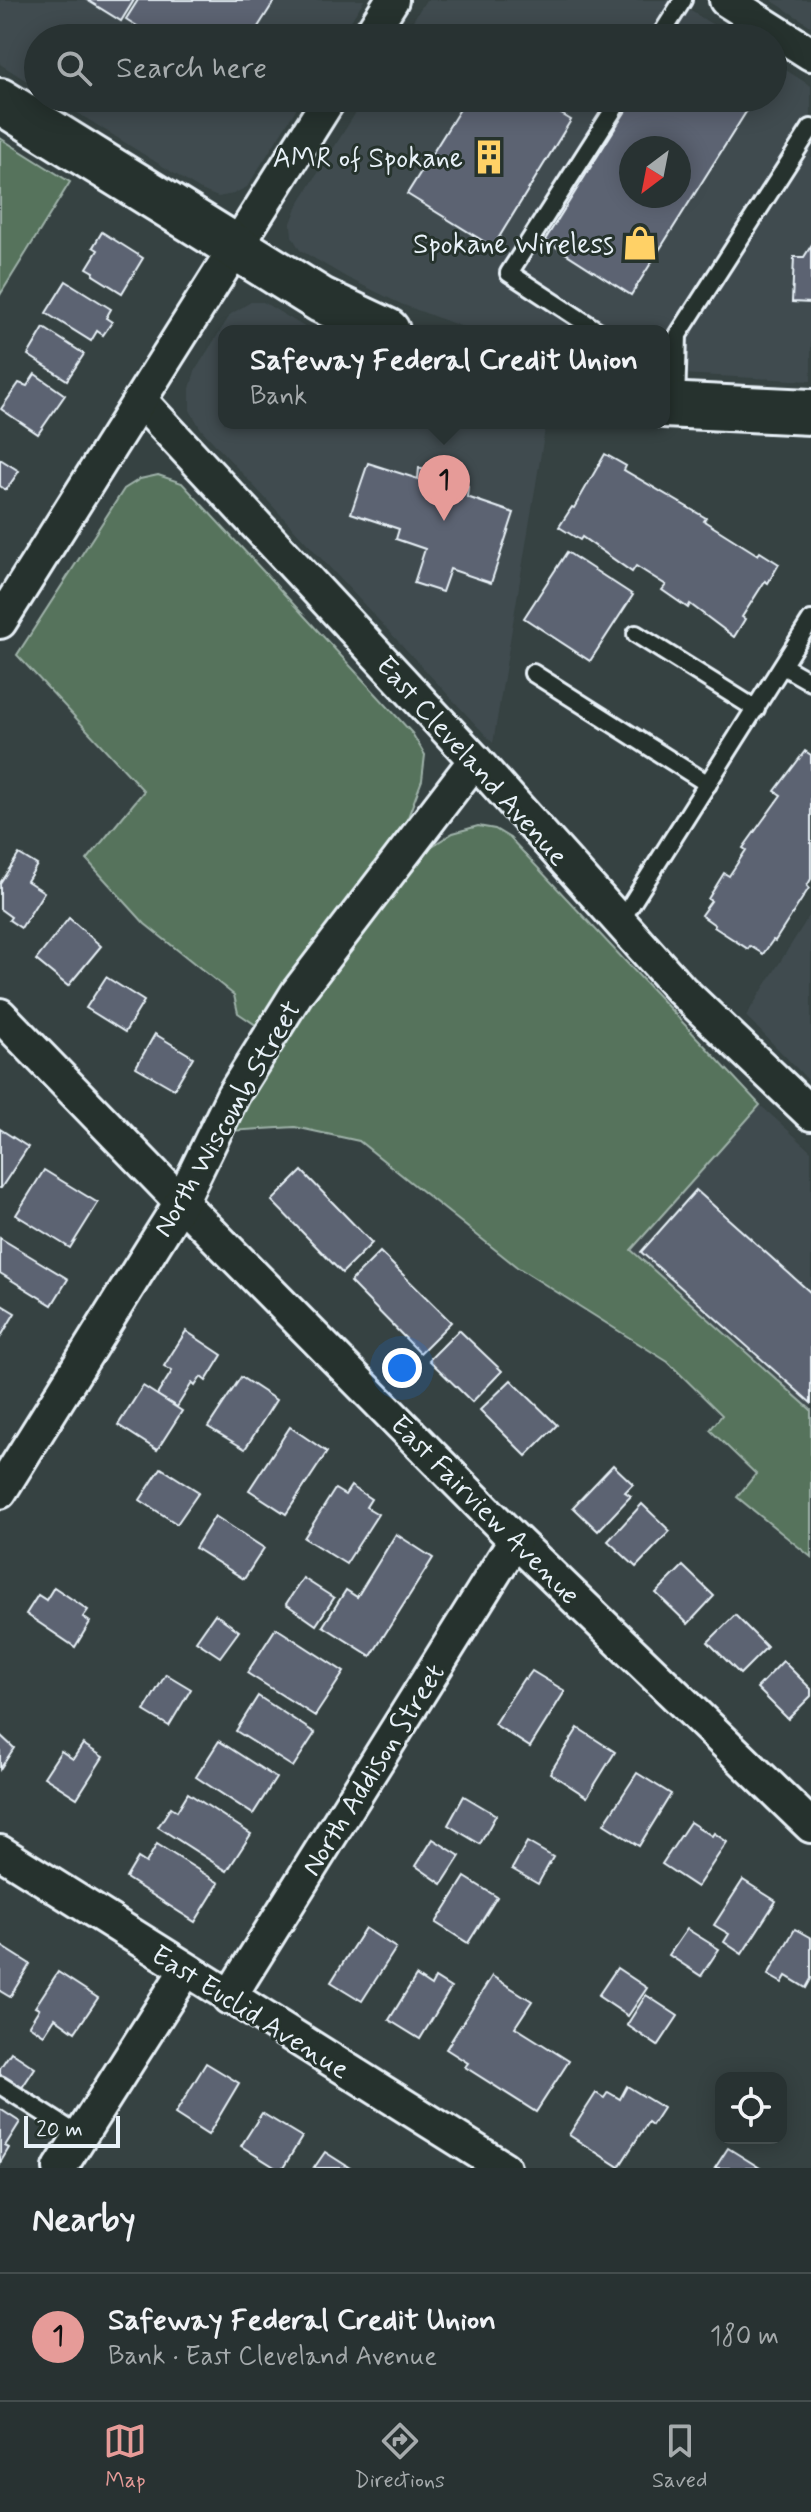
<!DOCTYPE html>
<html lang="en">
<head>
<meta charset="utf-8">
<style>
  :root { --surface:#283232; --page:#303a3a; --text:#f1f3f6; --muted:#a5aaac; --line:#444d4d; --accent:#e69b98 }
  body { margin:0; font-family:Mynerve,sans-serif; background:var(--page); color:var(--text) }
  .controls { position:absolute; right:24px; bottom:24px; display:grid; overflow:hidden; border-radius:16px; box-shadow:0 4px 20px #0003 }
  .controls button { width:72px; height:72px; display:grid; place-items:center; padding:0; border:0; border-bottom:2px solid var(--line); background:var(--surface); color:var(--text); font:40px sans-serif }
  .compass { position:absolute; left:619px; top:136px; width:72px; height:72px; border-radius:50%; background:var(--surface); box-shadow:0 4px 20px #0003; rotate:212deg }
  .scale { position:absolute; left:24px; bottom:20px; width:96px; box-sizing:border-box; padding-left:8px; border:4px solid #e8f1f8; border-top:0; font-size:22px; line-height:28px; white-space:nowrap; color:#e8f1f8; -webkit-text-stroke:6px #26332d; paint-order:stroke }
  .you { position:absolute; left:402px; top:1368px; width:28px; height:28px; margin:-20px; border:6px solid #fff; border-radius:50%; background:#1a73e8; box-shadow:0 0 0 12px #1a73e833 }
  .badge { display:grid; place-items:center; width:52px; height:52px; border-radius:50%; background:var(--accent); color:#111; font-size:26px; font-weight:700 }
  .pin { position:absolute; translate:-50% -66px; filter:drop-shadow(0 2px 4px #0008) }
  .pin::after { content:''; position:absolute; top:42px; width:28px; height:24px; background:inherit; clip-path:polygon(0 0,100% 0,50% 100%) }
  .popup { position:absolute; left:218px; top:325px; width:452px; height:104px; box-sizing:border-box; display:grid; place-content:center; border-radius:16px; background:var(--surface); filter:drop-shadow(0 2px 6px #0005); font-size:26px; white-space:nowrap; color:var(--muted) }
  .popup b { font-size:30px; color:var(--text) }
  .popup::after { content:''; position:absolute; left:50%; top:100%; margin-left:-16px; border:16px solid transparent; border-top-color:var(--surface) }
  .list { margin:0; padding:0; list-style:none }
  h2 { display:flex; justify-content:space-between; align-items:center; height:104px; margin:0; padding:0 32px; font-size:34px }
  h2 small { font-size:26px; font-weight:400; color:var(--muted) }
  .list li { display:grid; grid-template-columns:52px 1fr auto; gap:24px; align-items:center; box-sizing:border-box; height:128px; padding:0 32px; border-top:2px solid var(--line) }
  .list b { display:block; font-size:30px; white-space:nowrap }
  .list p { margin:0; font-size:26px; white-space:nowrap; color:var(--muted) }
  .list em { font-size:26px; font-style:normal; color:var(--muted) }
  .icon { flex:none; width:44px; height:44px; fill:none; stroke:currentColor; stroke-width:2; stroke-linecap:round; stroke-linejoin:round }
  .map { position:relative; flex:none; width:811px; height:2168px; overflow:hidden }
  .search { position:absolute; background:var(--surface); box-shadow:0 4px 20px #0003; left:24px; right:24px; top:24px; height:88px; display:flex; align-items:center; gap:20px; box-sizing:border-box; padding:0 28px; border-radius:44px; color:var(--muted); font-size:30px }
  .sheet { height:232px; background:var(--surface) }
  nav { display:flex; justify-content:space-around; align-items:center; box-sizing:border-box; height:112px; border-top:2px solid var(--line); background:var(--surface); font-size:22px; color:var(--muted) }
  nav a { display:grid; justify-items:center; gap:4px }
  nav .on { color:var(--accent) }
  .map>svg:first-child { display:block }
  .built { fill:#414c50; fill-rule:evenodd }
  .green { fill:#56735b; stroke:#9fb2aa; stroke-width:2 }
  .building { fill:#5c6472; stroke:#e8f1f8; stroke-width:2; fill-rule:evenodd }
  .lines { fill:none; stroke-linecap:round; stroke-linejoin:round }
  .service-casing { stroke:#e8f1f8; stroke-width:22 }
  .minor-casing { stroke:#e8f1f8; stroke-width:38 }
  .secondary-casing { stroke:#e8f1f8; stroke-width:50 }
  .service { stroke:#26332d; stroke-width:16 }
  .minor { stroke:#26332d; stroke-width:32 }
  .secondary { stroke:#26332d; stroke-width:44 }
  .labels { text-anchor:middle; stroke-width:6; stroke-linejoin:round; paint-order:stroke }
  .poi-label { font-size:28px; fill:#e8f1f8; stroke:#26332d; text-anchor:end }
  .street-label { font-size:28px; fill:#e8f1f8; stroke:#26332d }
</style>
</head>
<body>
<div class="map">
<svg width="811" height="2168" viewBox="0 0 811 2168">
  <rect width="100%" height="100%" fill="#364242"/>
  <filter id="ink" filterUnits="userSpaceOnUse"><feTurbulence type="fractalNoise" baseFrequency=".0125" numOctaves="2"/><feDisplacementMap in="SourceGraphic" scale="16" xChannelSelector="R" yChannelSelector="G"/><feConvolveMatrix kernelMatrix="1 2 1 2 8 2 1 2 1" color-interpolation-filters="sRGB"/></filter>
  <g filter="url(#ink)">
    <g class="built">
      <polygon points="0,0 364,0 340,38 38,38 38,88 0,64"/>
      <polygon points="426,0 673,0 734,38 402,38"/>
      <polygon points="771,0 811,0 811,26"/>
      <path d="M773,62L811,86V381L664,373V331H474L401,304L346,277L300,250L292,236L291,223L298,205L365,98H773ZM631,148H679V196H631Z"/>
      <polygon points="54,98 303,98 247,187 233,194 218,197 199,189"/>
      <polygon points="251,302 263,302 311,331 224,331 224,423 546,423 493,743 201,429 190,410 190,389 195,371 231,314"/>
      <polygon points="811,913 811,1083 746,1016"/>
      <polygon points="760,1105 811,1151 811,1410 631,1250"/>
    </g>
    <g class="green">
      <polygon points="0,138 70,182 0,295"/>
      <polygon points="158,475 182,483 412,733 425,755 422,780 405,825 266,1032 238,1013 234,995 145,924 87,860 144,791 17,655 124,489 140,479"/>
      <polygon points="478,826 495,829 510,838 760,1105 631,1250 811,1410 811,1557 737,1497 756,1474 710,1430 722,1415 668,1362 517,1267 359,1141 295,1127 230,1131 327,966 429,848 453,833"/>
    </g>
    <g class="building">
      <polygon points="87,0 134,0 121,21"/>
      <polygon points="138,0 275,0 251,38 156,38 126,19"/>
      <polygon points="467,98 535,98 571,120 493,247 407,194"/>
      <path d="M634,98H740L751,104L631,295L545,240ZM631,148H679V196H631Z"/>
      <polygon points="102,232 143,258 122,293 93,275 94,272 87,268 98,250 93,247"/>
      <polygon points="811,246 811,303 792,302 794,257 804,257"/>
      <polygon points="66,281 111,309 106,318 112,322 103,335 97,331 91,341 46,313"/>
      <polygon points="44,328 84,354 67,380 28,355"/>
      <polygon points="35,374 65,395 38,434 1,409 19,383 27,386"/>
      <polygon points="605,454 626,466 624,470 706,518 704,521 758,555 760,552 779,564 768,583 765,581 742,617 745,619 734,637 690,604 688,608 662,590 666,585 636,566 632,572 582,537 580,540 559,527 572,507 574,508"/>
      <polygon points="0,459 19,471 6,490 0,486"/>
      <polygon points="368,463 418,479 419,468 468,486 467,497 514,513 491,583 450,569 442,592 414,583 425,549 396,539 399,529 351,513"/>
      <polygon points="567,552 633,595 590,661 524,618"/>
      <polygon points="805,751 811,755 811,879 807,886 809,888 775,941 773,940 763,954 750,946 748,949 714,927 715,925 701,915 711,901 708,899 724,873 729,876 746,850 743,848 781,795 775,791"/>
      <polygon points="19,854 37,865 27,881 44,892 21,928 9,920 11,917 0,909 0,883"/>
      <polygon points="69,918 101,946 68,986 36,960"/>
      <polygon points="106,977 144,1001 125,1032 86,1008"/>
      <polygon points="155,1034 193,1057 174,1089 136,1067"/>
      <polygon points="0,1129 28,1147 1,1188 0,1188"/>
      <polygon points="44,1170 98,1203 70,1248 16,1215"/>
      <polygon points="302,1171 372,1243 342,1273 272,1201"/>
      <polygon points="696,1190 811,1293 811,1403 641,1252"/>
      <polygon points="0,1238 68,1279 52,1305 0,1273"/>
      <polygon points="380,1252 451,1322 420,1353 350,1282"/>
      <polygon points="0,1304 15,1313 0,1338"/>
      <polygon points="459,1330 502,1371 472,1402 429,1360"/>
      <polygon points="186,1331 222,1355 206,1381 201,1377 195,1386 192,1383 177,1407 157,1395 172,1371 164,1366"/>
      <polygon points="241,1377 276,1400 245,1449 208,1427"/>
      <polygon points="511,1380 557,1425 526,1456 480,1410"/>
      <polygon points="143,1386 182,1411 157,1450 118,1425"/>
      <polygon points="290,1427 327,1452 286,1514 249,1490"/>
      <polygon points="613,1465 633,1484 625,1492 631,1496 598,1531 573,1507"/>
      <polygon points="161,1468 199,1492 177,1524 140,1500"/>
      <polygon points="351,1486 371,1499 366,1507 378,1514 346,1564 304,1538 335,1489 345,1495"/>
      <polygon points="642,1504 670,1531 636,1567 608,1541"/>
      <polygon points="215,1516 264,1548 244,1579 195,1548"/>
      <polygon points="396,1534 433,1558 371,1656 323,1626 346,1590 357,1597"/>
      <polygon points="683,1566 714,1596 688,1624 656,1593"/>
      <polygon points="303,1578 334,1598 316,1625 286,1604"/>
      <polygon points="54,1587 88,1610 83,1617 90,1622 75,1647 26,1614 38,1595 46,1600"/>
      <polygon points="215,1614 239,1631 220,1657 196,1641"/>
      <polygon points="735,1615 767,1647 740,1674 708,1642"/>
      <polygon points="276,1628 344,1672 315,1716 247,1673"/>
      <polygon points="783,1661 811,1689 811,1696 788,1719 757,1688"/>
      <polygon points="532,1671 565,1691 530,1747 494,1724 524,1678 526,1679"/>
      <polygon points="166,1674 191,1689 169,1726 144,1711"/>
      <polygon points="258,1696 315,1733 293,1767 236,1731"/>
      <polygon points="578,1728 615,1752 587,1797 550,1773"/>
      <polygon points="0,1735 14,1748 0,1769"/>
      <polygon points="219,1741 276,1778 253,1814 196,1777"/>
      <polygon points="83,1744 103,1757 77,1798 44,1777 61,1751 73,1759"/>
      <polygon points="637,1773 671,1794 639,1846 604,1824"/>
      <polygon points="188,1793 251,1834 227,1871 158,1827 171,1807 177,1811"/>
      <polygon points="464,1796 496,1815 480,1844 448,1825"/>
      <polygon points="690,1822 712,1836 714,1833 727,1842 697,1887 662,1864"/>
      <polygon points="433,1839 460,1856 442,1884 416,1866"/>
      <polygon points="527,1842 553,1857 538,1884 512,1869"/>
      <polygon points="157,1844 219,1883 195,1922 126,1878 138,1858 146,1863"/>
      <polygon points="465,1877 497,1897 468,1943 436,1923"/>
      <polygon points="743,1880 776,1901 742,1954 724,1942 729,1934 714,1925"/>
      <polygon points="365,1928 396,1948 362,2001 331,1982"/>
      <polygon points="687,1929 719,1949 701,1976 669,1955"/>
      <polygon points="795,1929 811,1938 811,1979 806,1988 786,1976 782,1983 768,1975"/>
      <polygon points="0,1945 30,1964 10,1997 0,1991"/>
      <polygon points="617,1968 647,1988 628,2016 598,1996"/>
      <polygon points="58,1972 98,1998 75,2032 55,2018 44,2035 29,2025 39,2009 35,2007"/>
      <polygon points="416,1976 431,1986 435,1978 451,1988 420,2039 389,2020"/>
      <polygon points="492,1976 532,2001 515,2027 569,2061 536,2112 465,2067 468,2063 446,2049"/>
      <polygon points="646,1995 678,2016 658,2046 627,2025"/>
      <polygon points="11,2052 35,2068 21,2089 0,2075 0,2068"/>
      <polygon points="206,2063 239,2083 208,2135 175,2114"/>
      <polygon points="627,2086 663,2108 652,2125 648,2122 619,2167 569,2135 596,2093 604,2098 608,2092 620,2099"/>
      <polygon points="0,2109 20,2122 5,2146 9,2148 0,2163"/>
      <polygon points="262,2113 302,2137 283,2168 276,2168 241,2146"/>
      <polygon points="728,2148 760,2168 715,2168"/>
      <polygon points="325,2152 350,2168 314,2168"/>
    </g>
    <g class="lines">
      <g class="service-casing">
        <g id="service">
          <polyline points="659,38 683,0"/>
          <polyline points="598,331 509,273 621,98"/>
          <polyline points="676,405 678,335 811,128"/>
          <polyline points="636,634 756,709"/>
          <polyline points="783,666 811,682"/>
          <polyline points="533,673 708,784"/>
          <polyline points="620,922 811,620"/>
          <polyline points="0,2085 80,2136"/>
        </g>
      </g>
      <g class="minor-casing">
        <g id="minor">
          <polyline points="726,0 811,54"/>
          <polyline points="368,38 392,0"/>
          <polyline points="140,400 475,760 681,990 811,1114"/>
          <polyline points="0,622 330,98"/>
          <polyline points="0,1015 181,1202 515,1540 811,1826"/>
          <polyline points="0,1492 181,1202 233,1095 297,993 475,760"/>
          <polyline points="0,1852 504,2168"/>
          <polyline points="229,1998 515,1540"/>
          <polyline points="60,2168 186,1970"/>
        </g>
      </g>
      <g class="secondary-casing">
        <g id="secondary">
          <polyline points="0,101 321,300 387,331"/>
          <polyline points="664,405 811,412"/>
        </g>
      </g>
      <use href="#service" class="service"/>
      <use href="#minor" class="minor"/>
      <use href="#secondary" class="secondary"/>
    </g>
  </g>
  <defs>
    <g id="building-bare" transform="scale(2.76)"><path d="M-4-6H4V6H1V3H-1V6H-4ZM-2.5-4.3h1.7v1.8h-1.7ZM.8-4.3h1.7v1.8H.8ZM-2.5-1h1.7V.8h-1.7ZM.8-1h1.7V.8H.8Z" fill="#ffd166" stroke="#26332d" stroke-width="2.5" paint-order="stroke"/></g>
    <g id="shop-bare" transform="scale(2.76)"><path d="M-5-2.5h2.3a2.7 3.5 0 0 1 5.4 0H5L5.5 6h-11ZM-1.5-2.5h3a1.5 2.3 0 0 0-3 0Z" fill="#ffd166" stroke="#26332d" stroke-width="2.5" paint-order="stroke"/></g>
  </defs>
  <g fill-rule="evenodd">
    <use href="#building-bare" x="489" y="157"/>
    <use href="#shop-bare" x="640" y="243"/>
  </g>
  <g class="labels">
    <g class="poi-label">
      <text x="463" y="167">AMR of Spokane</text>
      <text x="614" y="253">Spokane Wireless</text>
    </g>
    <g class="street-label">
      <text transform="translate(473 760) rotate(48)" y="10">East Cleveland Avenue</text>
      <text transform="translate(226 1118) rotate(-60)" y="10">North Wiscomb Street</text>
      <text transform="translate(486 1509) rotate(45)" y="10">East Fairview Avenue</text>
      <text transform="translate(372 1769) rotate(-58)" y="10">North Addison Street</text>
      <text transform="translate(251 2011) rotate(32)" y="10">East Euclid Avenue</text>
    </g>
  </g>
</svg>
<div class="controls">
<button><svg class="icon" aria-label="locate" viewBox="0 0 24 24"><circle cx="12" cy="12" r="6"/><path d="M12 2v4M12 18v4M2 12h4M18 12h4"/></svg></button>
</div>
<svg class="compass" viewBox="-18 -18 36 36"><path d="M0-13l5 13h-10z" fill="#e53935"/><path d="M0 13l5-13h-10z" fill="#a5aaac"/></svg>
<div class="scale">20 m</div>
<div class="you"></div>
<div class="pin badge" style="left:444px;top:521px">1</div>
<div class="popup"><b>Safeway Federal Credit Union</b>Bank</div>
<div class="search"><svg class="icon" aria-label="search" viewBox="0 0 24 24"><circle cx="10" cy="10" r="6"/><path d="M15 15l6 6"/></svg>Search here</div>
</div>
<section class="sheet">
<h2>Nearby<small></small></h2>
<ul class="list">
<li><span class="badge">1</span><div><b>Safeway Federal Credit Union</b><p>Bank · East Cleveland Avenue</p></div><em>180 m</em></li>
</ul>
</section>
<nav>
<a class="on"><svg class="icon" aria-label="map" viewBox="0 0 24 24"><path d="M3 6l6-2 6 2 6-2v14l-6 2-6-2-6 2zM9 4v14M15 6v14"/></svg>Map</a>
<a><svg class="icon" aria-label="directions" viewBox="0 0 24 24"><path d="M12 3l9 9-9 9-9-9zM9 14v-3h6M13 9l2 2-2 2"/></svg>Directions</a>
<a><svg class="icon" aria-label="saved" viewBox="0 0 24 24"><path d="M7 4h10v16l-5-4-5 4z"/></svg>Saved</a>
</nav>
</body>
</html>
